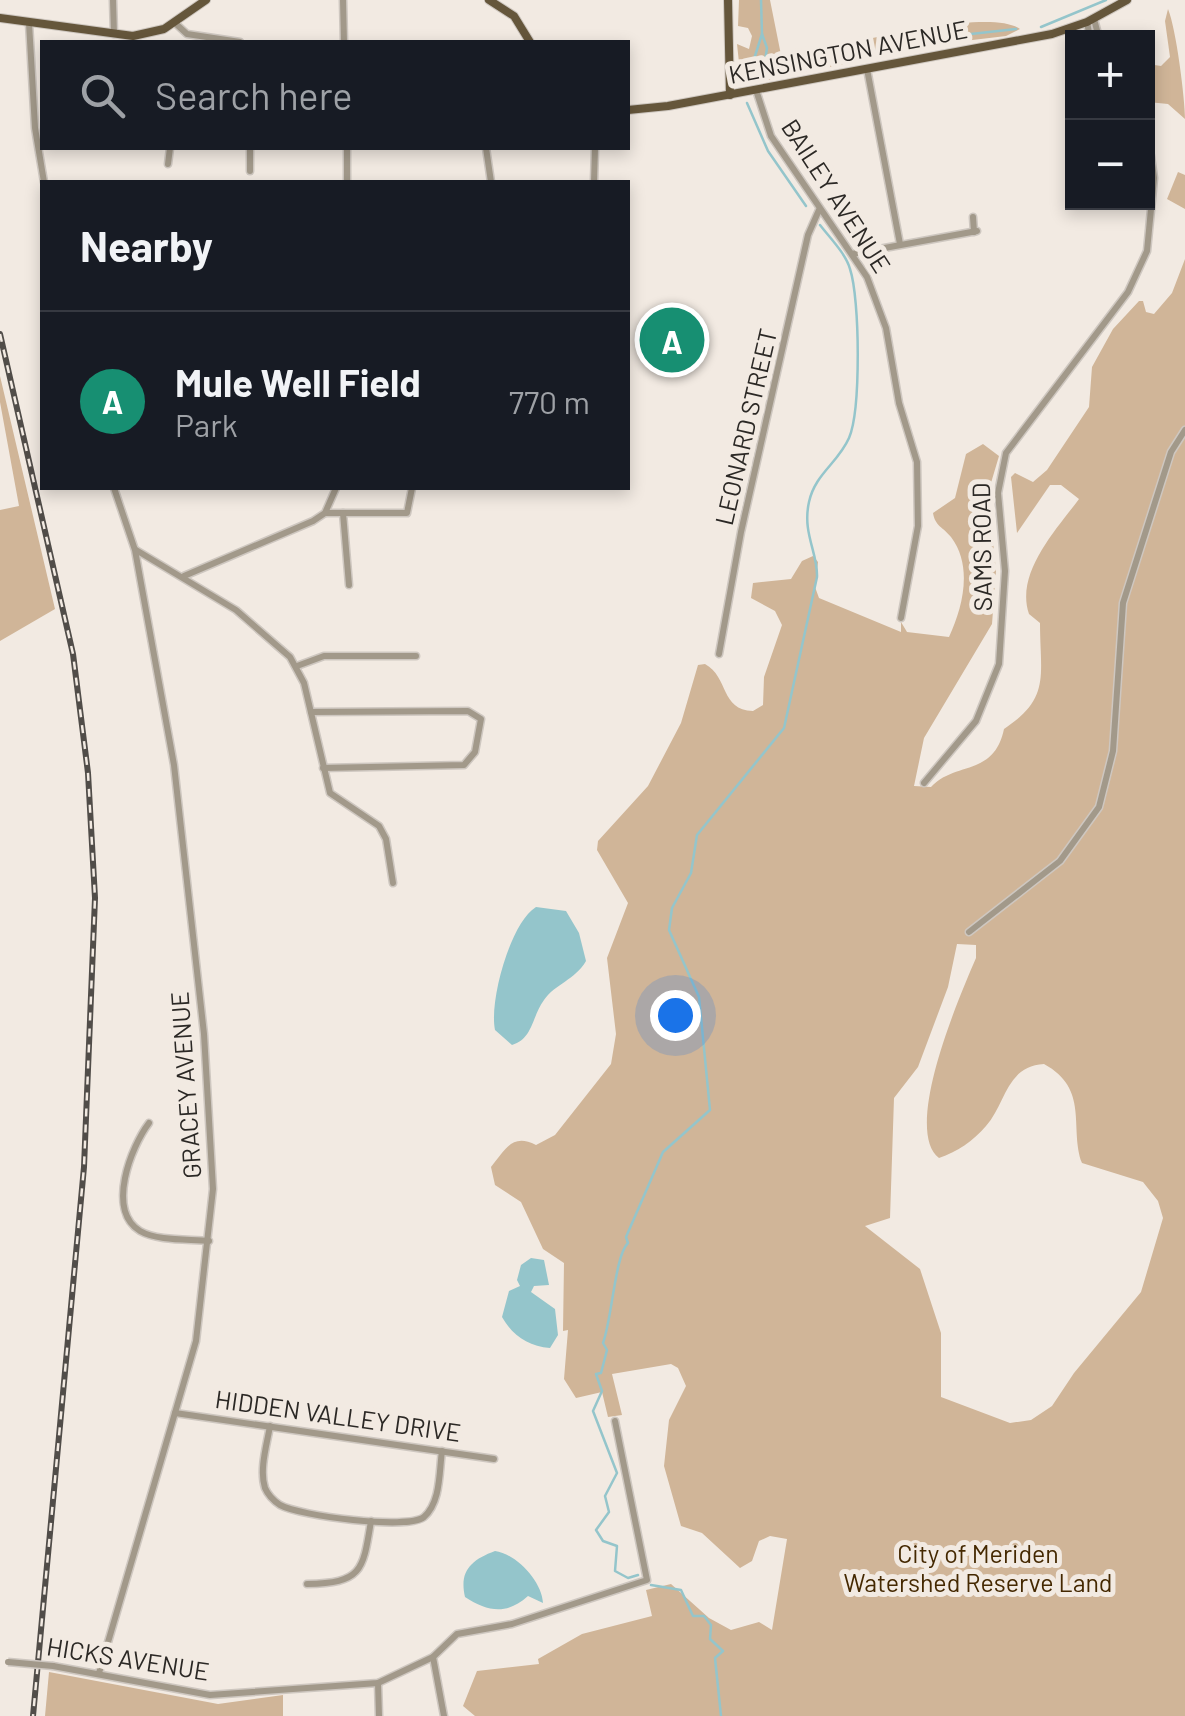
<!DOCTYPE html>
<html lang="en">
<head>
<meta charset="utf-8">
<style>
  :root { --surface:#171b24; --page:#20242c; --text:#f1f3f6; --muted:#9ea1a6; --line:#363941; --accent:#178f72 }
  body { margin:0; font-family:Barlow,sans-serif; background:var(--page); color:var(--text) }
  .controls { position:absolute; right:30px; top:30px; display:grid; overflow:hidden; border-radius:0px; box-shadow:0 5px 15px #0003 }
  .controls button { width:90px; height:90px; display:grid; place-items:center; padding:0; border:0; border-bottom:2px solid var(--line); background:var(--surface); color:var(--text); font:50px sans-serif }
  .you { position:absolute; left:675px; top:1015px; width:35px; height:35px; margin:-25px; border:8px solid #fff; border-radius:50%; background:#1a73e8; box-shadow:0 0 0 15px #1a73e833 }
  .badge { display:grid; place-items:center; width:65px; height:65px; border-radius:50%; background:var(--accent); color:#fff; font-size:32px; font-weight:700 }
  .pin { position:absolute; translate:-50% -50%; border:5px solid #fff; box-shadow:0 2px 10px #0006 }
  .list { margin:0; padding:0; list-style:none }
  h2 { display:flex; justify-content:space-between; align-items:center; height:130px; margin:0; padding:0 40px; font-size:42px }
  h2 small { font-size:32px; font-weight:400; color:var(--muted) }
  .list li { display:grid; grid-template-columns:65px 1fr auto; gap:30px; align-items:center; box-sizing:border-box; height:180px; padding:0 40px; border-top:2px solid var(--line) }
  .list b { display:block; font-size:38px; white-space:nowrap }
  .list p { margin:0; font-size:32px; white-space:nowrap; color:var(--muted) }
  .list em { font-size:32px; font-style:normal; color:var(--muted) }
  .icon { flex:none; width:55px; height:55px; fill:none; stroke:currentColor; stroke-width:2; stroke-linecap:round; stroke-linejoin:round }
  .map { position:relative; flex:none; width:1185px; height:1716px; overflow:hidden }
  .search { position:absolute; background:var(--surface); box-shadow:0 5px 15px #0003; left:40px; top:40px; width:590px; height:110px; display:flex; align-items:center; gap:25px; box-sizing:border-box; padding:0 35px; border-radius:0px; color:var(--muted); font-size:38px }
  .panel { position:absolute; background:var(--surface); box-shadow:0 5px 15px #0003; left:40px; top:180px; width:590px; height:310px; border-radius:0px }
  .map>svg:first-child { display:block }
  .green { fill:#d0b598; fill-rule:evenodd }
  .water { fill:#94c5cb }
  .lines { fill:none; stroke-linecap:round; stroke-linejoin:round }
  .stream { stroke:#94c5cb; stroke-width:2.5 }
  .minor-casing { stroke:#cec7c0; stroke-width:9 }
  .major-casing { stroke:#cec7c0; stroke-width:10 }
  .minor { stroke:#a2998a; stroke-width:6 }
  .major { stroke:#65563b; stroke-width:8 }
  .rail-casing { stroke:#514d49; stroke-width:6 }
  .rail { stroke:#f2eae2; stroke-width:2.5; stroke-dasharray:8; stroke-linecap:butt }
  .minor-bridge-casing { stroke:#cec7c0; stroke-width:9; stroke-linecap:butt }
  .minor-bridge { stroke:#a2998a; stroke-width:6 }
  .labels { text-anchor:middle; stroke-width:10; stroke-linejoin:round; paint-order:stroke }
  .street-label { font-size:25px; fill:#2b2825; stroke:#f2eae2 }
  .park-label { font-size:25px; fill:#442801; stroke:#f2eae2 }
</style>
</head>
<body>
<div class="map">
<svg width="1185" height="1716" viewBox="0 0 1185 1716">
  <rect width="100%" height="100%" fill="#f2eae2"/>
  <g class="green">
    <path d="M739,0H770L782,60C826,49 987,5 1020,29L1006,36L939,44L749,84L741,81L737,44L749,49L752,36L748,28L738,26Z"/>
    <path d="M1168,9C1176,28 1185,98 1185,119L1168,104L1148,102V64L1161,66L1170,57L1165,21Z"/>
    <polygon points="1178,172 1185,175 1185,209 1167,199"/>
    <path d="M1185,259V1716H475L463,1706L477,1671L539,1664L538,1659L582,1634L652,1616L646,1590L671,1584L709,1618L731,1630L759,1622L772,1630L787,1539L770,1536L759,1541L752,1561L740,1568L702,1533L681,1526L664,1466L669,1420L686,1386L678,1368L671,1364L612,1374L622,1415L608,1417L602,1392L576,1398L564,1379L568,1330L563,1331L564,1263L543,1249L521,1202L495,1185L491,1167C506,1149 512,1133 536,1145L555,1135L611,1064L616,1034L607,958L628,903L597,850L598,841L648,786L681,723L698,665L705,664C729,677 720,710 753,711L763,705L764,677L782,625L775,611L751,598L753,583L791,579L802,561L813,556L818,562L815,587L819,598L901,632V622L907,632L949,637C963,607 973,566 951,537C943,527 935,526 933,513L955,498L966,454L983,444L999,456L988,493L996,571L992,624L924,738L914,786L931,787C955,761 994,777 1004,729C1051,698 1040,676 1040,623L1029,614C1015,573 1056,530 1079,499L1061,485H1050L1017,533L1011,477L1015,473L1033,482L1047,470L1089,407L1092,367L1113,329L1139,301H1143L1146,312L1154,314L1172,293ZM957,944L976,945V958C960,995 902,1129 939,1158C957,1152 973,1141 986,1126C1006,1104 1006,1066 1044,1064C1090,1089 1069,1128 1082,1163L1143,1182L1158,1201L1163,1218L1141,1292L1074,1373L1052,1406L1031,1420L1010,1423L941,1397V1333L920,1269L865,1226L890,1218L894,1098L918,1067L948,987Z"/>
    <polygon points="0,376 55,609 0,641 0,510 19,506 0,402"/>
    <polygon points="49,1672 218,1704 283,1695 283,1716 45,1716"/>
  </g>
  <g class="water">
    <path d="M536,907L566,911L579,933L586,961C575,980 555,984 544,1000C532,1016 533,1039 512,1045L495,1030C489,1002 510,923 536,907Z"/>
    <path d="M531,1258L544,1260L549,1285L534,1286L531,1292L555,1309L558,1335L550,1348C528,1346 513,1336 502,1317L509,1291L520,1286L517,1280L521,1265Z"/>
    <path d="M495,1551C517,1554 542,1582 543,1603L528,1596C507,1615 488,1612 465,1597C459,1571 471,1560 495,1551Z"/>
  </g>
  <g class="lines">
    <g class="stream">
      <polyline points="1041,27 1106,0"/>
      <polyline points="762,34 767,48 764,67 778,72 935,38 1016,29"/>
      <polyline points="748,78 762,34 761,0"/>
      <polyline points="747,103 768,151 806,206"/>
      <path d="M638,1575L628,1578L615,1571L617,1546L603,1541L596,1530L609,1512L605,1496L617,1473L593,1411L602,1391L596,1374L601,1373L607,1350L603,1343C612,1319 615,1255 628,1243L626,1237L663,1152L710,1110L699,997L669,930L672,908L691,873L697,835L784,728L817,577C818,553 802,533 809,502C815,474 838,463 849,438C861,410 860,299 850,269C846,254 830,238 820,225"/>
      <polyline points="651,1585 681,1590 693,1616 704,1616 711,1625 710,1639 723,1651 715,1658 721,1716"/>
    </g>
    <g class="minor-casing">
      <g id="minor">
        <polyline points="113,0 114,34"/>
        <polyline points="343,0 344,42"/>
        <polyline points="1094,19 1099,38"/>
        <polyline points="1087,22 1090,38"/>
        <polyline points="29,23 35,128 44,182"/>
        <polyline points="175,23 187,34 240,42"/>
        <polyline points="867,69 900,244"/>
        <polyline points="756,90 771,136 867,277 886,328 899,403 917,462 918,526 901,618"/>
        <polyline points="250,148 250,171"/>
        <polyline points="347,148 347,182"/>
        <polyline points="486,148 491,182"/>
        <polyline points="168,164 170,148"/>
        <polyline points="594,182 595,148"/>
        <polyline points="973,217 974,232"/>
        <polyline points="852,254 977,231"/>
        <polyline points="326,513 407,513 412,488"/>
        <polyline points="343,513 349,585"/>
        <polyline points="136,550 236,610 290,657 304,683 330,793 379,826 386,839 393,883"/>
        <polyline points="184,576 313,521 325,513 336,488"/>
        <polyline points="719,654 741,532 808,235 819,210"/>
        <polyline points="297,666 324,656 416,656"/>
        <polyline points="311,712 468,711 481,719 475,752 464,765 323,768"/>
        <polyline points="924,783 976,721 999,664 1005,571 998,493 1006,453 1128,292 1147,251 1154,178 1148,136"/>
        <polyline points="969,932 1060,861 1099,807 1113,751 1123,603 1171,452 1185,430"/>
        <path d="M149,1123C131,1147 106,1210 140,1231C157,1241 189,1239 209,1241"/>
        <polyline points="175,1413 494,1459"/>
        <path d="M270,1426C267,1444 259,1470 265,1488C268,1495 274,1501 280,1505C300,1516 407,1530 424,1517C441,1502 439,1472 442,1451"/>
        <path d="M307,1584C362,1583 363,1571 371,1521"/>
        <polyline points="433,1657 444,1716"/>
        <polyline points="53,1666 210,1695 378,1683 433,1657 457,1634 512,1624 647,1580 615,1421"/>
        <polyline points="99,1673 196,1341 213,1189 204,1034 174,765 135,550 114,488"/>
        <polyline points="378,1683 379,1716"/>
      </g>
    </g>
    <g class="major-casing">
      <g id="major">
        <polyline points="489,0 514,16 530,42"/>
        <polyline points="728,0 730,95"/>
        <polyline points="0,18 133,36 164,29 206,0"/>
        <polyline points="628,110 668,106 1052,34 1087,22 1127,0"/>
      </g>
    </g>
    <use href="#minor" class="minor"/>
    <use href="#major" class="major"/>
    <g class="rail-casing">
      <polyline id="rail" points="0,334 73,654 88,773 95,898 84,1167 33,1716"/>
    </g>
    <use href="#rail" class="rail"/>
    <g class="minor-bridge-casing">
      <polyline id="minor-bridge" points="8,1662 53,1666"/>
    </g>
    <use href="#minor-bridge" class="minor-bridge"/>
  </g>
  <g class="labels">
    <g class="street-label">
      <text transform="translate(848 52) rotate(-11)" y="9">KENSINGTON AVENUE</text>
      <text transform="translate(836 196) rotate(57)" y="9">BAILEY AVENUE</text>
      <text transform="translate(746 427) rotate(-77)" y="9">LEONARD STREET</text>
      <text transform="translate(982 547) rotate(-91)" y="9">SAMS ROAD</text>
      <text transform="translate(186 1085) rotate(-94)" y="9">GRACEY AVENUE</text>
      <text transform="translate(338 1416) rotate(8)" y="9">HIDDEN VALLEY DRIVE</text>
      <text transform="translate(128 1659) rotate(9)" y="9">HICKS AVENUE</text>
    </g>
    <g class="park-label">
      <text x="978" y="1563">City of Meriden<tspan x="978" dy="29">Watershed Reserve Land</tspan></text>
    </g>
  </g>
</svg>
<div class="controls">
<button>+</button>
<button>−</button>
</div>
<div class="you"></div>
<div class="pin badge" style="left:672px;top:340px">A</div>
<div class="search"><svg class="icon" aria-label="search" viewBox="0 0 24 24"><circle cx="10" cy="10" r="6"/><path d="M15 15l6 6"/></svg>Search here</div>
<section class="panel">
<h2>Nearby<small></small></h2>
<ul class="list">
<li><span class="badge">A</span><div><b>Mule Well Field</b><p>Park</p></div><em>770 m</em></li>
</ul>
</section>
</div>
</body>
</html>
